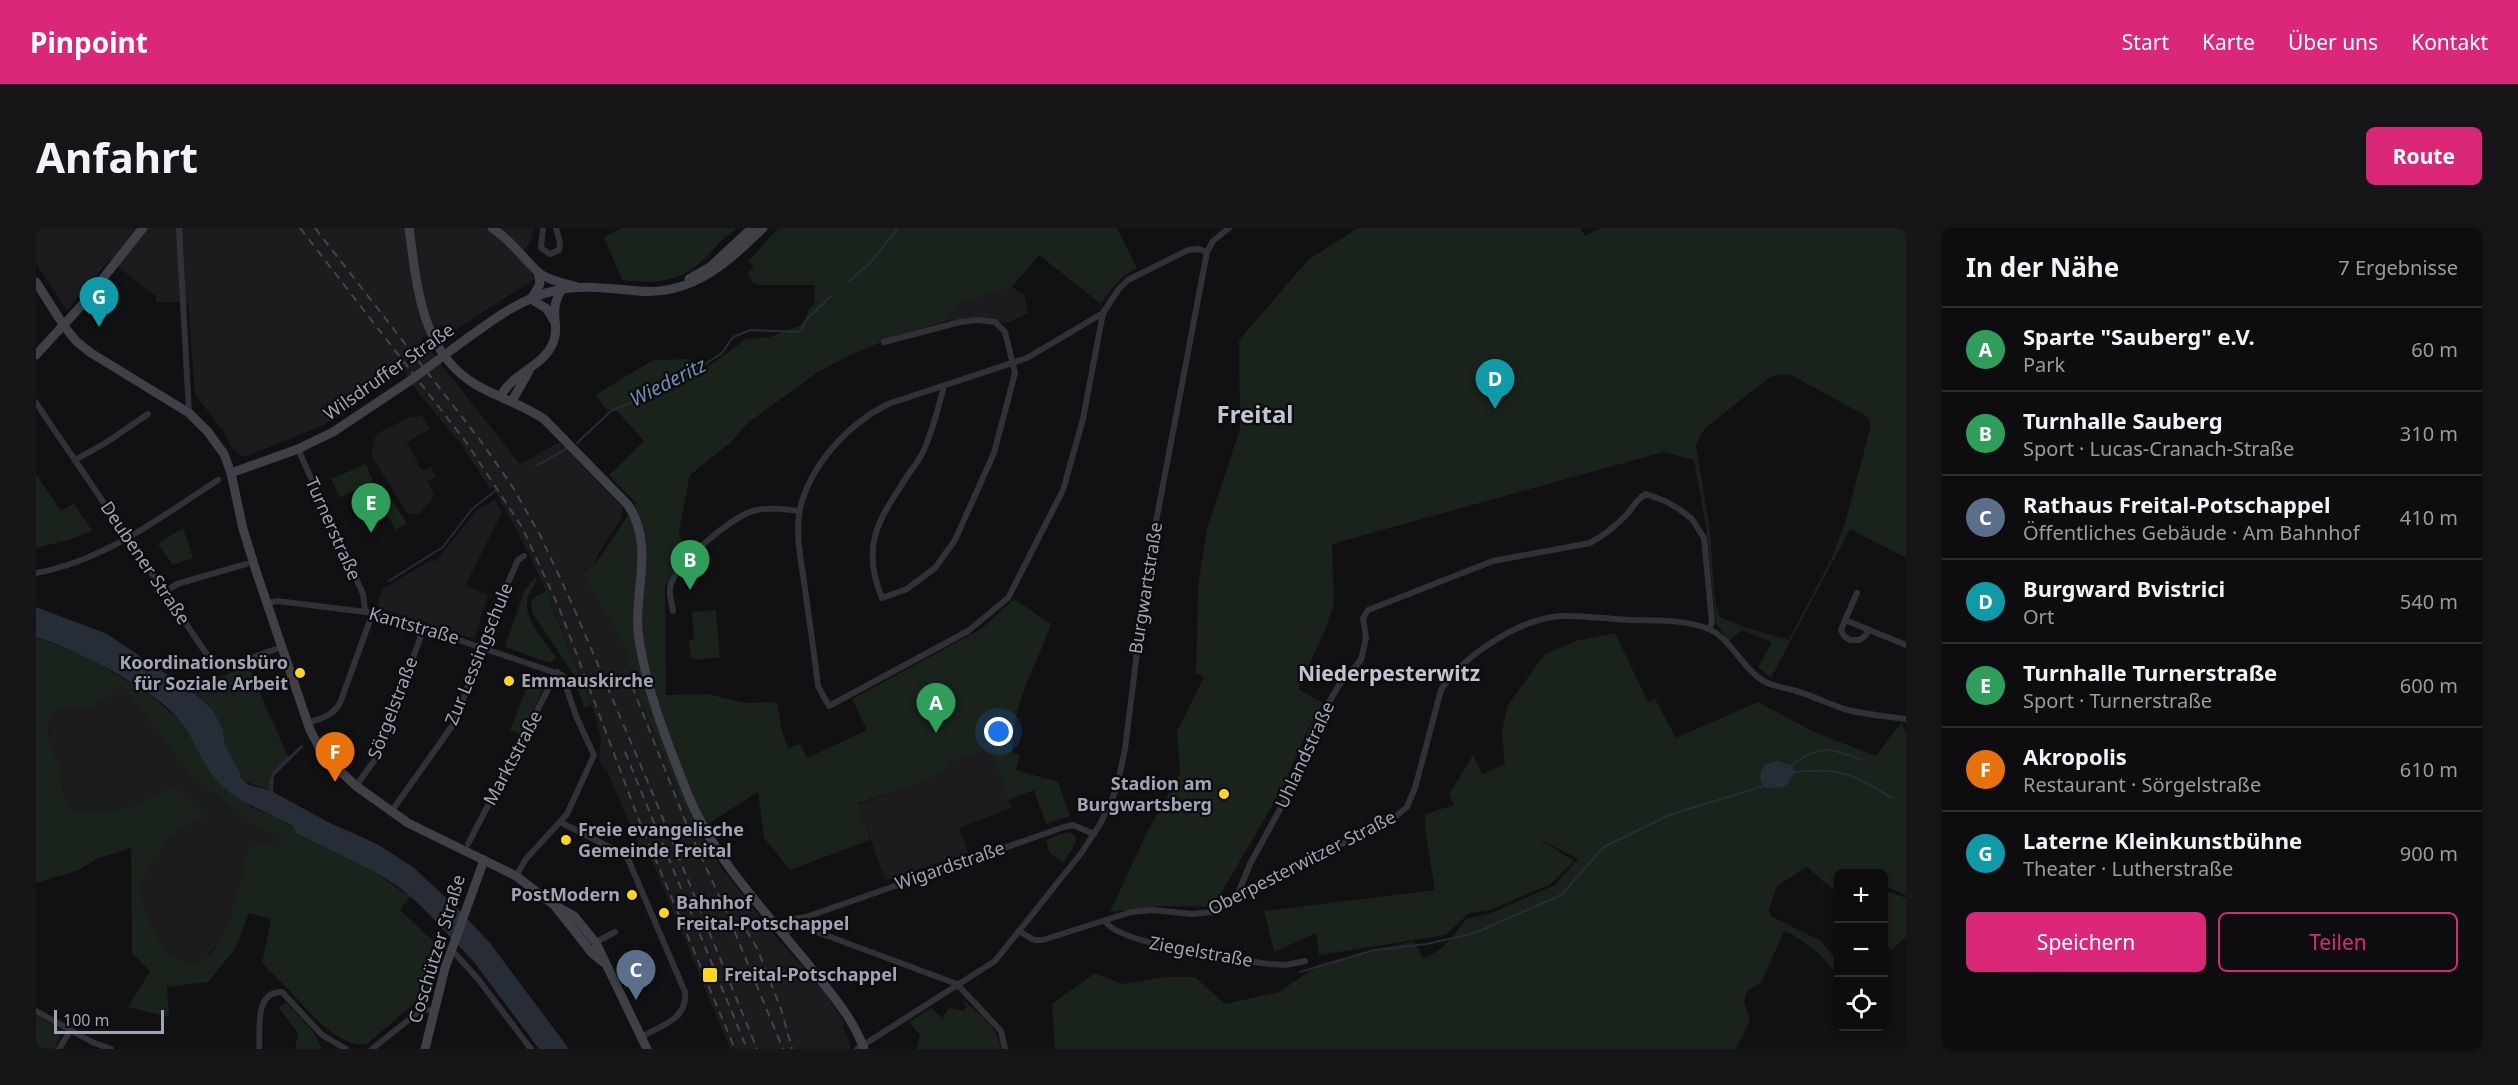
<!DOCTYPE html>
<html lang="de">
<head>
<meta charset="utf-8">
<style>
  :root { --surface:#0d0c0e; --page:#161517; --text:#f1f3f6; --muted:#9a9b9e; --line:#2d2c2e; --accent:#db2777 }
  body { margin:0; font-family:"Noto Sans",sans-serif; background:var(--page); color:var(--text) }
  .controls { position:absolute; right:18px; bottom:18px; display:grid; overflow:hidden; border-radius:9px; box-shadow:0 2px 4px #0004 }
  .controls button { width:54px; height:54px; display:grid; place-items:center; padding:0; border:0; border-bottom:2px solid var(--line); background:var(--surface); color:var(--text); font:30px sans-serif }
  .scale { position:absolute; left:18px; bottom:15px; width:110px; box-sizing:border-box; padding-left:6px; border:3px solid #a0a3b4; border-top:0; font-size:16px; line-height:21px; white-space:nowrap; color:#a0a3b4; -webkit-text-stroke:4px #0c0b0d; paint-order:stroke }
  .you { position:absolute; left:963px; top:504px; width:21px; height:21px; margin:-15px; border:4px solid #fff; border-radius:50%; background:#1a73e8; box-shadow:0 0 0 9px #1a73e833 }
  .badge { display:grid; place-items:center; width:39px; height:39px; border-radius:50%; background:var(--accent); color:#fff; font-size:20px; font-weight:700 }
  .pin { position:absolute; translate:-50% -50px; filter:drop-shadow(0 2px 3px #0008) }
  .pin::after { content:''; position:absolute; top:32px; width:21px; height:18px; background:inherit; clip-path:polygon(0 0,100% 0,50% 100%) }
  .list { margin:0; padding:0; list-style:none }
  h2 { display:flex; justify-content:space-between; align-items:center; height:78px; margin:0; padding:0 24px; font-size:26px }
  h2 small { font-size:20px; font-weight:400; color:var(--muted) }
  .list li { display:grid; grid-template-columns:39px 1fr auto; gap:18px; align-items:center; box-sizing:border-box; height:84px; padding:0 24px; border-top:2px solid var(--line) }
  .list b { display:block; font-size:22px; white-space:nowrap }
  .list p { margin:0; font-size:20px; white-space:nowrap; color:var(--muted) }
  .list em { font-size:20px; font-style:normal; color:var(--muted) }
  .actions { display:flex; gap:12px; padding:18px 24px }
  .actions a { flex:1; padding:14px 0; border:2px solid var(--accent); border-radius:9px; text-align:center; font-size:21px; color:var(--accent) }
  .actions .main { background:var(--accent); color:#fff }
  .icon { flex:none; width:33px; height:33px; fill:none; stroke:currentColor; stroke-width:2; stroke-linecap:round; stroke-linejoin:round }
  .map { position:relative; flex:none; width:1870px; height:821px; overflow:hidden; border-radius:9px }
  header { display:flex; align-items:center; gap:36px; box-sizing:border-box; height:84px; padding:0 30px; background:var(--accent); color:#fff }
  header strong { font-size:28px }
  nav { display:flex; gap:33px; margin-inline-start:auto; font-size:21px }
  .intro { display:flex; align-items:center; justify-content:space-between; box-sizing:border-box; height:144px; padding:0 36px }
  h1 { margin:0; font-size:42px }
  .button { padding:15px 27px; border-radius:9px; background:var(--accent); color:#fff; font-size:21px; font-weight:700 }
  main { display:flex; gap:36px; padding:0 36px }
  aside { flex:1; background:var(--surface); border-radius:9px; box-shadow:0 2px 4px #0004 }
  .map>svg:first-child { display:block }
  .built { fill:#1c1c1f }
  .green { fill:#1a221c; fill-rule:evenodd }
  .water { fill:#262d37 }
  .lines { fill:none; stroke-linecap:round; stroke-linejoin:round }
  .stream { stroke:#262d37; stroke-width:2 }
  .street { stroke:#313137; stroke-width:6 }
  .secondary { stroke:#3f4048; stroke-width:9 }
  .rail { stroke:#44454d; stroke-width:2; stroke-dasharray:8 6; stroke-linecap:butt }
  .secondary-bridge { stroke:#3f4048; stroke-width:9 }
  .poi-dot { fill:#ffd61c; stroke:#0c0b0d; stroke-width:2 }
  .labels { text-anchor:middle; stroke-width:4.5; stroke-linejoin:round; paint-order:stroke }
  .street-label { font-size:18px; fill:#a0a3b4; stroke:#0c0b0d }
  .poi-label { font-size:18px; font-weight:bold; fill:#a0a3b4; stroke:#0c0b0d; text-anchor:start }
  .water-label { font-size:20px; font-style:italic; fill:#738bb3; stroke:#0c0b0d }
  .quarter-label { font-size:21px; font-weight:bold; fill:#c2c3d0; stroke:#0c0b0d }
  .district-label { font-size:24px; font-weight:bold; fill:#c2c3d0; stroke:#0c0b0d }
</style>
</head>
<body>
<header>
<strong>Pinpoint</strong>
<nav><a>Start</a><a>Karte</a><a>Über uns</a><a>Kontakt</a></nav>
</header>
<div class="intro"><h1>Anfahrt</h1><a class="button">Route</a></div>
<main>
<div class="map">
<svg width="1870" height="821" viewBox="0 0 1870 821">
  <rect width="100%" height="100%" fill="#111012"/>
  <g class="built">
    <polygon points="0,0 498,0 494,14 484,29 497,46 497,52 410,108 407,96 385,111 484,236 523,214 587,280 584,292 563,325 558,338 546,342 586,415 598,455 653,591 688,643 740,709 786,760 809,796 806,798 813,812 815,821 694,821 617,635 610,621 605,623 570,540 567,541 563,531 565,511 559,487 519,384 494,328 457,259 454,261 425,216 384,167 370,146 365,142 322,169 308,186 287,197 211,228 204,227 195,219 190,207 159,166 152,74 120,74 120,68 73,32 31,83 0,35"/>
    <polygon points="976,59 988,67 993,85 969,96 950,90 911,93 926,75"/>
    <polygon points="386,188 394,201 371,214 386,243 395,239 400,249 391,253 398,266 395,273 382,287 371,285 335,227 340,206 374,189"/>
    <polygon points="459,271 466,284 429,358 452,367 438,411 341,379 346,362 396,331 399,334 440,283"/>
    <polygon points="86,456 154,546 218,597 244,608 241,618 195,685 186,710 169,731 150,737 131,725 120,707 108,681 105,656 130,614 157,592 172,589 125,563 91,580 66,583 37,581 28,568 24,536 15,521 11,499 16,487 29,479 55,481"/>
    <polygon points="953,521 975,580 923,600 932,625 849,652 822,576 883,556 902,548 918,534"/>
  </g>
  <g class="green">
    <path d="M586,0H701L692,8L690,7C657,47 640,58 586,52L568,9Z"/>
    <path d="M742,0H1081L1101,40C1084,49 1075,60 1065,76L1003,27L976,59L926,75L911,93L857,109L812,128L782,144L713,194L695,214L654,247L643,304L651,334L629,358L630,467L670,466L711,475L741,474L746,503L752,520L765,516L771,530L831,502L816,471L945,401L978,371L1015,396C1001,437 973,480 977,525L984,527L980,542L1022,554L1034,588L1010,596L998,562L972,572L953,521L918,534L902,548L883,556L822,575L834,612L754,642L728,610L722,564L661,603L653,591L598,455L586,415L546,343L558,338L600,275L573,247L608,213L581,183L571,182L559,167L617,132L655,131L665,144L710,111L734,109L768,96L772,83L778,77L779,57H723L717,54L711,46L718,39L713,33Z"/>
    <path d="M1322,0H1544L1549,8L1564,0H1870V330L1814,301L1735,450L1722,439L1736,414L1706,402L1693,413L1680,396L1670,298L1658,232L1627,224L1296,316L1298,375L1289,402L1262,461L1287,475L1271,503L1246,561L1177,679L1127,678L1074,684L1111,604L1144,545L1141,504L1168,449L1160,445L1162,358L1171,301L1204,200L1203,112L1272,32ZM1745,146L1755,147L1830,188L1834,193V201L1809,295L1797,327L1753,412L1711,400L1684,389L1679,373L1674,303L1660,217L1668,201L1734,149Z"/>
    <polygon points="330,236 337,253 304,270 295,251"/>
    <polygon points="0,246 25,283 38,275 56,303 32,312 0,320"/>
    <polygon points="349,261 369,292 369,297 360,302 342,271 343,263"/>
    <polygon points="147,300 157,330 137,337 122,316"/>
    <path d="M499,348L501,351C498,358 492,367 491,373C488,391 510,415 520,429L514,435L469,419L488,364Z"/>
    <polygon points="510,363 555,477 548,480 537,446 497,386 495,376 497,370"/>
    <polygon points="680,382 684,429 659,432 659,430 655,430 653,412 658,411 656,384"/>
    <path d="M1579,405L1612,474L1619,471L1640,510L1722,474L1778,504L1840,528L1866,494L1870,506V667L1848,658V646H1802V665L1771,639L1741,658L1733,682L1735,688L1785,713L1802,734V749C1788,728 1771,713 1748,703L1725,755L1711,763L1708,774L1714,793L1700,821H1019L1016,776L1059,745L1087,756L1129,749H1159L1189,776L1243,764L1284,736L1378,713L1387,731C1407,722 1417,709 1430,691L1455,685L1519,657L1542,631L1505,612L1538,633L1515,656L1454,682L1433,685L1410,707L1283,727L1280,705L1238,724L1228,683L1399,662L1390,608L1389,586L1418,577L1413,566L1437,527L1446,546L1469,536L1466,504L1471,478L1509,426L1540,413Z"/>
    <path d="M0,409L49,428L109,463L144,492L170,537L215,579L243,590L287,618L337,643L374,669L364,682L405,720L406,726L393,763L331,816C302,821 269,779 252,761C244,752 234,744 226,735L235,691L213,685L199,721L172,754L131,759L133,789L92,779L114,743L96,725L95,620L60,631L43,642L0,655ZM86,457L154,546L218,597L243,608L241,618L214,613C207,642 194,716 168,731C163,734 155,735 150,736L131,725L120,707L108,681L105,656L130,614L157,592L173,589L136,558L91,580L66,583L37,581L28,568L24,536L15,521L11,499L16,487L29,479L55,481Z"/>
    <path d="M212,437L252,529L238,543L234,562C223,557 213,557 204,549L205,546L189,517L187,502L177,482L154,462Z"/>
    <polygon points="492,456 507,462 485,507 474,502"/>
    <polygon points="1031,604 1039,607 1040,615 1027,635 1013,624 1010,612"/>
    <polygon points="1848,662 1870,670 1870,709 1855,722 1848,713"/>
    <path d="M929,773C944,788 962,799 965,821H880L884,807L873,794L895,780L906,790L913,780L928,783L930,778L927,775Z"/>
    <polygon points="251,775 279,806 286,821 259,821 262,805 242,779"/>
    <polygon points="0,787 27,803 18,821 0,821"/>
  </g>
  <g class="water">
    <path d="M0,379L71,406L154,462L177,482L187,502L189,517L205,546L204,549L213,557L233,562C231,540 253,531 265,517L268,518L238,548L237,564L294,595L341,616L377,639L420,679L454,715L533,821H503L438,734L384,677L363,659L337,643L260,605L258,599C235,584 208,578 187,559C168,541 159,514 145,494C123,463 37,420 0,409Z"/>
    <path d="M1741,533L1756,537L1759,544L1750,559L1731,560C1722,554 1723,545 1728,537Z"/>
  </g>
  <g class="lines">
    <g class="stream">
      <polyline points="813,53 835,34 862,0"/>
      <polyline points="541,215 575,183 597,174 669,136 686,125 697,109 715,102 762,104 766,101 769,93 795,68"/>
      <polyline points="500,238 530,221"/>
      <polyline points="353,353 407,319 436,281 459,263"/>
      <path d="M1756,537C1784,515 1795,521 1826,532"/>
      <path d="M1758,544C1806,539 1816,546 1856,570"/>
      <polyline points="1264,744 1338,722 1391,716 1439,705 1525,667 1568,619 1633,587 1728,558"/>
    </g>
    <g class="street">
      <polyline points="143,0 153,185"/>
      <polyline points="507,0 505,20 514,26 523,22 524,15 520,0"/>
      <path d="M1067,85L1047,191L1027,262L972,370L932,403L793,478L782,458C778,424 773,389 768,354C765,331 759,305 764,281C774,237 812,196 852,176L991,130L1067,85L1082,62L1092,52L1152,22L1163,21L1171,24"/>
      <path d="M848,114L924,94L941,92L959,94L969,104L979,145L958,225L919,312L899,340L871,361L846,370C824,317 843,291 872,247C877,240 883,232 887,224C897,203 902,180 908,158"/>
      <polyline points="0,175 176,434 184,439 189,439 246,419"/>
      <polyline points="262,221 327,366 329,382"/>
      <polyline points="39,232 71,214 112,186"/>
      <path d="M0,345C68,333 125,289 182,252"/>
      <polyline points="128,365 141,356 210,336"/>
      <polyline points="1821,365 1809,392 1870,417"/>
      <polyline points="231,375 241,373 346,386 526,447 540,488 558,527 531,586 490,631 480,648"/>
      <path d="M637,383C636,376 633,367 634,360C638,337 695,289 717,283C732,279 748,281 763,283"/>
      <polyline points="1809,392 1805,402 1808,408 1814,412 1824,412 1830,407 1832,401"/>
      <path d="M272,495C285,490 297,488 304,475L337,384"/>
      <polyline points="320,558 343,526 388,399"/>
      <polyline points="355,584 419,494 454,395 482,332 488,328"/>
      <path d="M524,594L589,627L592,631L649,764C652,791 625,798 605,809"/>
      <polyline points="432,616 521,444"/>
      <path d="M1200,670L1214,636L1254,563L1275,505L1303,457L1325,432L1330,410L1327,390L1332,382L1457,333L1554,315C1569,307 1582,296 1593,284C1598,277 1602,270 1610,266L1629,273L1643,281L1656,291L1668,310L1676,394L1673,401"/>
      <polyline points="770,689 774,699 781,704 921,756 965,803 969,821"/>
      <path d="M1069,692C1077,716 1204,731 1232,736L1250,737L1269,733"/>
      <polyline points="742,699 752,692 770,689 1028,599 1037,597 1058,606"/>
      <path d="M983,703L998,712H1007L1095,684L1117,682L1156,686L1175,684L1228,652L1353,594L1371,579L1379,560L1405,462C1428,427 1483,391 1525,388C1548,387 1571,391 1594,392C1620,393 1645,391 1670,400C1694,408 1705,439 1726,452C1736,459 1749,459 1760,463C1778,468 1794,477 1812,482C1831,487 1851,488 1870,491"/>
      <polyline points="748,707 769,689"/>
      <polyline points="562,713 579,704"/>
      <polyline points="415,721 442,751 495,821"/>
      <polyline points="0,783 56,814 75,821"/>
      <polyline points="23,821 34,803"/>
      <path d="M223,821C225,802 217,764 246,764L286,807L310,821"/>
      <polyline points="336,821 386,781 398,783"/>
      <polyline points="821,821 959,733 1046,624 1064,596 1076,572 1082,554 1089,521 1112,336 1171,24 1177,13 1193,0"/>
    </g>
    <g class="secondary">
      <path d="M373,0C381,58 385,126 442,158C464,170 487,177 508,191L592,277C620,320 596,365 603,411C611,465 632,516 652,567C679,633 732,686 776,741C796,767 817,790 828,821"/>
      <path d="M456,0C476,13 486,29 502,44C511,52 527,55 539,58"/>
      <polyline points="653,51 674,39 716,0"/>
      <polyline points="0,54 28,98 40,113 55,125 153,185 172,204 188,226 195,245 207,301 220,343 274,502 288,528 320,558 372,595 480,648 518,677 538,688 560,715 611,821"/>
      <polyline points="495,71 511,81 518,93"/>
      <polyline points="495,71 504,56 502,44"/>
      <path d="M418,120C450,97 481,71 521,62C549,56 574,61 602,63C656,68 691,35 727,0"/>
      <polyline points="0,127 45,78 107,0"/>
      <path d="M465,168C476,145 507,139 517,115C525,96 511,84 526,61"/>
      <polyline points="476,173 493,143"/>
      <polyline points="195,245 262,221 297,204 375,152"/>
      <polyline points="518,677 556,725 567,734"/>
      <polyline points="389,821 409,740 448,632"/>
    </g>
    <g class="rail">
      <polyline points="264,0 430,214 486,299 524,382 601,587 699,821"/>
      <polyline points="279,0 444,212 476,258 504,307 537,378 616,564 721,821"/>
      <polyline points="596,458 652,600 690,683 747,821"/>
      <polyline points="589,524 711,821"/>
      <polyline points="703,690 721,720 745,781 756,821"/>
    </g>
    <polyline class="secondary-bridge" points="375,152 418,120"/>
  </g>
  <g class="poi-dot">
    <circle cx="264" cy="445" r="6"/>
    <circle cx="473" cy="453" r="6"/>
    <circle cx="1188" cy="566" r="6"/>
    <circle cx="530" cy="612" r="6"/>
    <circle cx="596" cy="667" r="6"/>
    <circle cx="628" cy="685" r="6"/>
    <rect x="666" y="739" width="16" height="16" rx="3"/>
  </g>
  <g class="labels">
    <g class="street-label">
      <text transform="translate(353 144) rotate(-35)" y="6">Wilsdruffer Straße</text>
      <text transform="translate(297 301) rotate(66)" y="6">Turnerstraße</text>
      <text transform="translate(109 335) rotate(56)" y="6">Deubener Straße</text>
      <text transform="translate(1110 360) rotate(-81)" y="6">Burgwartstraße</text>
      <text transform="translate(378 398) rotate(16)" y="6">Kantstraße</text>
      <text transform="translate(443 426) rotate(-68)" y="6">Zur Lessingschule</text>
      <text transform="translate(357 480) rotate(-69)" y="6">Sörgelstraße</text>
      <text transform="translate(1269 527) rotate(-65)" y="6">Uhlandstraße</text>
      <text transform="translate(477 530) rotate(-62)" y="6">Marktstraße</text>
      <text transform="translate(1266 635) rotate(-27)" y="6">Oberpesterwitzer Straße</text>
      <text transform="translate(914 638) rotate(-19)" y="6">Wigardstraße</text>
      <text transform="translate(401 721) rotate(-73)" y="6">Coschützer Straße</text>
      <text transform="translate(1165 724) rotate(10)" y="6">Ziegelstraße</text>
    </g>
    <g class="poi-label">
      <text x="252" y="441" text-anchor="end">Koordinationsbüro<tspan x="252" dy="21">für Soziale Arbeit</tspan></text>
      <text x="485" y="459">Emmauskirche</text>
      <text x="1176" y="562" text-anchor="end">Stadion am<tspan x="1176" dy="21">Burgwartsberg</tspan></text>
      <text x="542" y="608">Freie evangelische<tspan x="542" dy="21">Gemeinde Freital</tspan></text>
      <text x="584" y="673" text-anchor="end">PostModern</text>
      <text x="640" y="681">Bahnhof<tspan x="640" dy="21">Freital-Potschappel</tspan></text>
      <text x="688" y="753">Freital-Potschappel</text>
    </g>
    <g class="water-label">
      <text transform="translate(632 154) rotate(-27)" y="7">Wiederitz</text>
    </g>
    <g class="quarter-label">
      <text x="1353" y="453">Niederpesterwitz</text>
    </g>
    <g class="district-label">
      <text x="1219" y="195">Freital</text>
    </g>
  </g>
</svg>
<div class="controls">
<button>+</button>
<button>−</button>
<button><svg class="icon" aria-label="locate" viewBox="0 0 24 24"><circle cx="12" cy="12" r="6"/><path d="M12 2v4M12 18v4M2 12h4M18 12h4"/></svg></button>
</div>
<div class="scale">100 m</div>
<div class="you"></div>
<div class="pin badge" style="left:900px;top:505px;background:#2e9e5b">A</div>
<div class="pin badge" style="left:654px;top:362px;background:#2e9e5b">B</div>
<div class="pin badge" style="left:600px;top:772px;background:#5c6f8a">C</div>
<div class="pin badge" style="left:1459px;top:181px;background:#0f9aa8">D</div>
<div class="pin badge" style="left:335px;top:305px;background:#2e9e5b">E</div>
<div class="pin badge" style="left:299px;top:554px;background:#e8710a">F</div>
<div class="pin badge" style="left:63px;top:99px;background:#0f9aa8">G</div>
</div>
<aside>
<h2>In der Nähe<small>7 Ergebnisse</small></h2>
<ul class="list">
<li><span class="badge" style="background:#2e9e5b">A</span><div><b>Sparte &quot;Sauberg&quot; e.V.</b><p>Park</p></div><em>60 m</em></li>
<li><span class="badge" style="background:#2e9e5b">B</span><div><b>Turnhalle Sauberg</b><p>Sport · Lucas-Cranach-Straße</p></div><em>310 m</em></li>
<li><span class="badge" style="background:#5c6f8a">C</span><div><b>Rathaus Freital-Potschappel</b><p>Öffentliches Gebäude · Am Bahnhof</p></div><em>410 m</em></li>
<li><span class="badge" style="background:#0f9aa8">D</span><div><b>Burgward Bvistrici</b><p>Ort</p></div><em>540 m</em></li>
<li><span class="badge" style="background:#2e9e5b">E</span><div><b>Turnhalle Turnerstraße</b><p>Sport · Turnerstraße</p></div><em>600 m</em></li>
<li><span class="badge" style="background:#e8710a">F</span><div><b>Akropolis</b><p>Restaurant · Sörgelstraße</p></div><em>610 m</em></li>
<li><span class="badge" style="background:#0f9aa8">G</span><div><b>Laterne Kleinkunstbühne</b><p>Theater · Lutherstraße</p></div><em>900 m</em></li>
</ul>
<div class="actions"><a class="main">Speichern</a><a>Teilen</a></div>
</aside>
</main>
</body>
</html>
